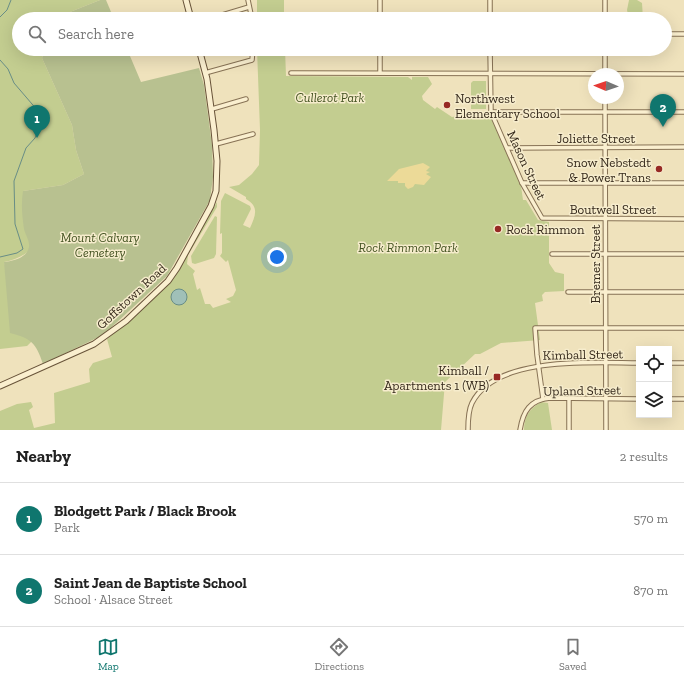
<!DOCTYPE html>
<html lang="en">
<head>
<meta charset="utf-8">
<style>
  :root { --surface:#fff; --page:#f2f2f2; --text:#222; --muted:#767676; --line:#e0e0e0; --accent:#0f766e }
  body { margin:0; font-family:"Zilla Slab",serif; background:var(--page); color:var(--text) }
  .controls { position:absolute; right:12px; bottom:12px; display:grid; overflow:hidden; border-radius:0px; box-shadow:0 4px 16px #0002 }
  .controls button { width:36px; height:36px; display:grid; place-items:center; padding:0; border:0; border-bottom:1px solid var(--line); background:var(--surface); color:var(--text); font:20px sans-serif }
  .compass { position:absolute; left:588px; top:68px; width:36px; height:36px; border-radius:50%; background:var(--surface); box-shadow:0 4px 16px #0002; rotate:272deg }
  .you { position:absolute; left:277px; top:257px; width:14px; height:14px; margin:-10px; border:3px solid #fff; border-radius:50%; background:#1a73e8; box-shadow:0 0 0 6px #1a73e833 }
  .badge { display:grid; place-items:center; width:26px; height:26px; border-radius:50%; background:var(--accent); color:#fff; font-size:13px; font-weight:700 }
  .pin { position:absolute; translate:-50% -33px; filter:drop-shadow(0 1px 2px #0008) }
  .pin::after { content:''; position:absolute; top:21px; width:14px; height:12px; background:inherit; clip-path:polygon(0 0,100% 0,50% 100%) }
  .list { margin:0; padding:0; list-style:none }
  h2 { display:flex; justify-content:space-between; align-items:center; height:52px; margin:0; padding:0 16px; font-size:17px }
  h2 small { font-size:13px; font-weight:400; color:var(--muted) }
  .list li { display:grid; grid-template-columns:26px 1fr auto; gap:12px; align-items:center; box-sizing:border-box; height:72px; padding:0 16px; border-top:1px solid var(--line) }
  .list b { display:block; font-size:15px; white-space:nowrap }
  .list p { margin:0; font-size:13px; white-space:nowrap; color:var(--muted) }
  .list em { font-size:13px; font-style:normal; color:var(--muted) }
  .icon { flex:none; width:22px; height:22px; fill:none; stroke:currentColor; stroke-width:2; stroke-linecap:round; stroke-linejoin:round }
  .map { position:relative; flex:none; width:684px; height:430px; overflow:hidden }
  .search { position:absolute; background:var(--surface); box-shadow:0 4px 16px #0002; left:12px; right:12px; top:12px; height:44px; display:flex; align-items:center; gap:10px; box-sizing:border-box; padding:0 14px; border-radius:22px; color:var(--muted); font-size:15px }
  .sheet { height:196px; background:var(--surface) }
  nav { display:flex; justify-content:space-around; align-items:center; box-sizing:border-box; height:56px; border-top:1px solid var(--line); background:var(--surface); font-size:11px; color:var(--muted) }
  nav a { display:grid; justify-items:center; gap:2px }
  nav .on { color:var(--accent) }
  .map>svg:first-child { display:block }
  .green { fill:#c3cd90 }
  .sand { fill:#ecda98 }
  .cemetery { fill:#b8c190 }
  .water { fill:#a0c0b8; stroke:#688d86 }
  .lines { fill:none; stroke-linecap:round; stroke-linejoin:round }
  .stream { stroke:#688d86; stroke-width:1 }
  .minor-casing { stroke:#877255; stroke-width:5.5 }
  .secondary-casing { stroke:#685339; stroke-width:7 }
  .minor { stroke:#faefcf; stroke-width:3.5 }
  .secondary { stroke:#faefcf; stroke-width:5 }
  .poi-dot { fill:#972924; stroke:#f6eccc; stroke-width:1.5 }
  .labels { text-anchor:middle; stroke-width:3; stroke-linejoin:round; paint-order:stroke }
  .park-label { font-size:13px; font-style:italic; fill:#435221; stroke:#f6eccc }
  .poi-label { font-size:13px; fill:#35291b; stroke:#f6eccc; text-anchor:start }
  .street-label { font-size:13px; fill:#35291b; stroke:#f6eccc }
</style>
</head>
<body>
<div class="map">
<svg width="684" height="430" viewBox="0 0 684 430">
  <rect width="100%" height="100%" fill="#efe2bc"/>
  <g class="green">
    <path d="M0,0H100L70,12L67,19H19V49H46L42,58L72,125L76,150L84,174L63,185L23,191L35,246C25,255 16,260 4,262L25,336L32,341L27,346L0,349Z"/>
    <rect x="257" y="0" width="27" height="19"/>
    <polygon points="629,0 637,0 642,3 643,19 629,19 627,10"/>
    <path d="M257,49H285L286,76L408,77L412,80V77H428L432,84L422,96L423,100L435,109L437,107L452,117L457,116L459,119L471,114H490L521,186L523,200H526L538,220L549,222V263L555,272L564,274V291L545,292L542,295L543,301L535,303L540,340L501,343L480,354H475L445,382L441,430H0V411L17,404L31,402L33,407L29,410L34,428L55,423L54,393L90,382L89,369L93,363L112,357L107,339L175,277L188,251L217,202V207L188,255L187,264L195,271L193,274L197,290L200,288L205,304H210L213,308L231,302L226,299L233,296L236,290L228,260L226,262L220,256L222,253V233L220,234L221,201L225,193L250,206L251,209L243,225L250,228C255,216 260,207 246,199V197L229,187L239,185L252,174L259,165L260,130Z"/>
    <polygon points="473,81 486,81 486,109 471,109 471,83"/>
    <polygon points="215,216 217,217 216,254 214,258 195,264 192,263 191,256"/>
    <path d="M541,402L548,403L552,430H524C524,417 529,409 541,402Z"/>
  </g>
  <polygon class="sand" points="423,163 430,167 426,171 430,172 426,174 431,177 424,185 415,184 413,187 408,189 405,186 405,183 398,183 398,181 387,181 399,169"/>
  <g class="cemetery">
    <polygon points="100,0 106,0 114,19 67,19 70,12"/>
    <path d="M46,49H127L141,82L199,68L204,85L212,145L213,177L210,200L167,276L103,335L43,364C36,343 31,338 10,333L4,262C13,261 27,258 29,247C30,241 25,234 24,229C22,215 21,204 23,191L63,185L84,174L76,150L72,125L42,58Z"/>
  </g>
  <circle class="water" cx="179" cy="297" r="8"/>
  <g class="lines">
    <g class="stream">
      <polyline points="0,17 7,10 11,0"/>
      <polyline points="0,60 8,69 14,83 44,118 35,138 26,148 14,181 15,224 23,249 17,253 0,257"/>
    </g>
    <g class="minor-casing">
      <g id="minor">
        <polyline points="248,0 252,19"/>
        <polyline points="380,0 380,19"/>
        <polyline points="490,0 490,19"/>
        <polyline points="209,19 249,7"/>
        <polyline points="605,19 605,0"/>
        <polyline points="665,34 684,34"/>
        <polyline points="380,49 380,73"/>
        <polyline points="490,49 491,112 522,183 542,218 684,219"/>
        <polyline points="205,73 252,60 253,49"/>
        <polyline points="291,73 684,74"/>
        <polyline points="605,74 605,49"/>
        <polyline points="605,98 606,430"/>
        <polyline points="212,109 246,99"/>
        <polyline points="491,112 684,112"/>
        <polyline points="216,144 253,134"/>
        <polyline points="507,148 684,147"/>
        <polyline points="522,183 684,183"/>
        <polyline points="552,254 684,254"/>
        <polyline points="568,292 684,292"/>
        <polyline points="669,363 684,363"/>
        <polyline points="543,399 537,355 535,328 684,328"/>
        <polyline points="669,399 684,399"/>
        <path d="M468,430C468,421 468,411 472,403C496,355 594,363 639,363"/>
        <path d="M520,430C523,411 530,400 550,398L639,399"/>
        <polyline points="569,430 569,399"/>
      </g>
    </g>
    <g class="secondary-casing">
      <g id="secondary">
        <polyline points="186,0 191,19"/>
        <polyline points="0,386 94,344 126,321 168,281 177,268 211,206 216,191 217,161 214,130 207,79 199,49"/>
      </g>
    </g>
    <use href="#minor" class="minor"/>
    <use href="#secondary" class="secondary"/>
  </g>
  <g class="poi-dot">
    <circle cx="447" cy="105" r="4"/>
    <circle cx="659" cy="169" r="4"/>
    <circle cx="498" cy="229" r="4"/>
    <rect x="493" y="373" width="8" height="8" rx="2"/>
  </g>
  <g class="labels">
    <g class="park-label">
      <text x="330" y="102">Cullerot Park</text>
      <text x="100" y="242">Mount Calvary<tspan x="100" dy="15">Cemetery</tspan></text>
      <text x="408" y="252">Rock Rimmon Park</text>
    </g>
    <g class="poi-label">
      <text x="455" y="103">Northwest<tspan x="455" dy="15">Elementary School</tspan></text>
      <text x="651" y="167" text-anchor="end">Snow Nebstedt<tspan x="651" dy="15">&amp; Power Trans</tspan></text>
      <text x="506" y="234">Rock Rimmon</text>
      <text x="489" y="375" text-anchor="end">Kimball /<tspan x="489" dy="15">Apartments 1 (WB)</tspan></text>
    </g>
    <g class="street-label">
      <text x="596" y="143">Joliette Street</text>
      <text transform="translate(527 165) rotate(65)" y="5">Mason Street</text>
      <text x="613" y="214">Boutwell Street</text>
      <text transform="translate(595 264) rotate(-90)" y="5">Bremer Street</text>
      <text transform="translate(131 296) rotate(-43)" y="5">Goffstown Road</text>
      <text transform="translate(583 354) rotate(-1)" y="5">Kimball Street</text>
      <text transform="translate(582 390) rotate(-1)" y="5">Upland Street</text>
    </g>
  </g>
</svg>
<div class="controls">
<button><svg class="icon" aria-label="locate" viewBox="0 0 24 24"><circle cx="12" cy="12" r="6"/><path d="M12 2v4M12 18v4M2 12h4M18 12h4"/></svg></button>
<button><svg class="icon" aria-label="layers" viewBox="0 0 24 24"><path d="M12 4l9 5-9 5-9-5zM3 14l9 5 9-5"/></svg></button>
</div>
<svg class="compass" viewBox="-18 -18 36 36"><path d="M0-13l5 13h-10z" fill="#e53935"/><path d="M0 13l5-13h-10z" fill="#767676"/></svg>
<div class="you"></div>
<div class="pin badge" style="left:37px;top:138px">1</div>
<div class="pin badge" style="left:663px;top:127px">2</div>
<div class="search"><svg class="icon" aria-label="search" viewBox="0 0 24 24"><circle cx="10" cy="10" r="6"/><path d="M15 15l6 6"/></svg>Search here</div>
</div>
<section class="sheet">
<h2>Nearby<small>2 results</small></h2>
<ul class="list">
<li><span class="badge">1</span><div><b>Blodgett Park / Black Brook</b><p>Park</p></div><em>570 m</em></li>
<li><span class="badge">2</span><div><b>Saint Jean de Baptiste School</b><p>School · Alsace Street</p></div><em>870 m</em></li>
</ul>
</section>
<nav>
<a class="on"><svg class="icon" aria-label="map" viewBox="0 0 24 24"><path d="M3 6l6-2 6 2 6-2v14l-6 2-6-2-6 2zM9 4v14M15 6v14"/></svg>Map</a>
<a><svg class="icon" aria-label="directions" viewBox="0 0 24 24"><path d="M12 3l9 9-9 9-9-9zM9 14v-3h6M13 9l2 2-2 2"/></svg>Directions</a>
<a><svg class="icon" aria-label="saved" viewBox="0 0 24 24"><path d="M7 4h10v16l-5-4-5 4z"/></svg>Saved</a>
</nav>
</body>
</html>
